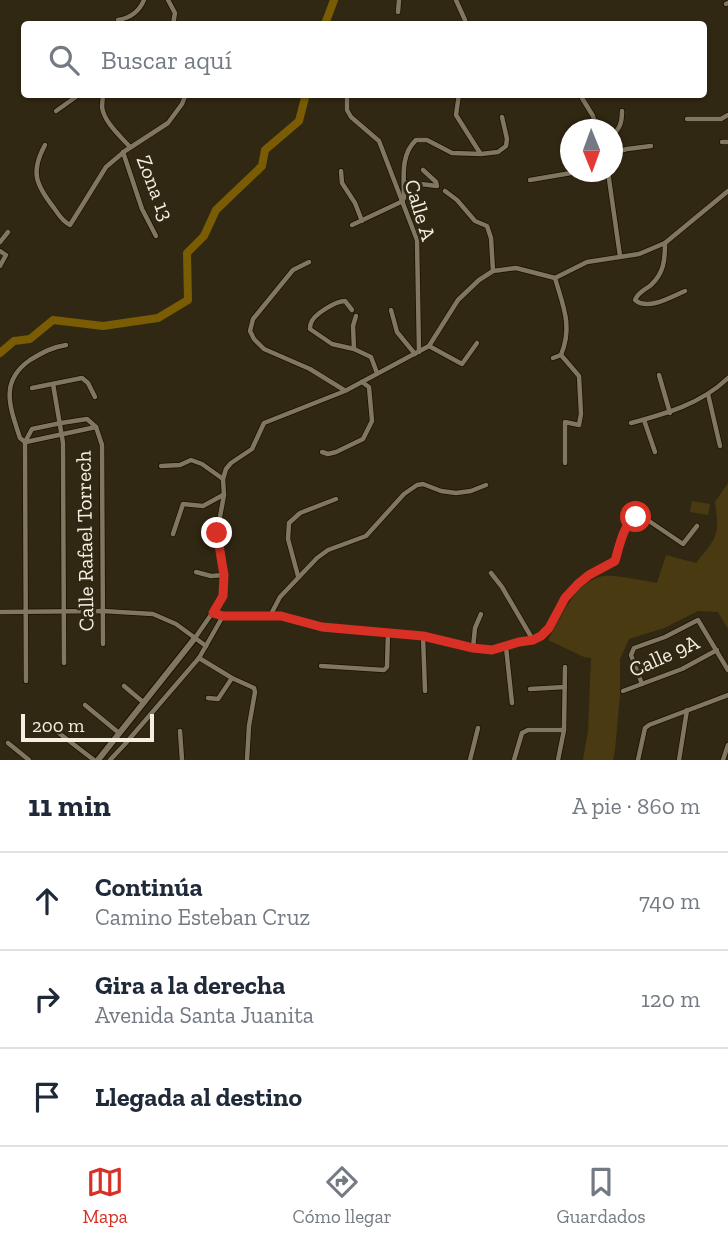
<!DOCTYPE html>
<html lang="es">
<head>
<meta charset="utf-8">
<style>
  :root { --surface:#fff; --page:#f2f2f3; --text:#1f2937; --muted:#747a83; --line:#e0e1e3; --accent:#d93025 }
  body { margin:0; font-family:"Zilla Slab",serif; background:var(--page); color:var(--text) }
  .compass { position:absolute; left:560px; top:119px; width:63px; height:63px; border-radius:50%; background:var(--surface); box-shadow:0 2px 5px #0004; rotate:179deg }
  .scale { position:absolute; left:21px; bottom:18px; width:133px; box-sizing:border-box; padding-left:7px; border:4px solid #f4efe2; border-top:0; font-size:19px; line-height:24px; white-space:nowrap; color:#f4efe2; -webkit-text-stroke:5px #312813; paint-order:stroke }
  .stop { position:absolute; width:21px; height:21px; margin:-16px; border:5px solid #d93025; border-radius:50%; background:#fff }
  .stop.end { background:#d93025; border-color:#fff; box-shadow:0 2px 7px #0008 }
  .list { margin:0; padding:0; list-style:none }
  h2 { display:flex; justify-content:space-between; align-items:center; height:91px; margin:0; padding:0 28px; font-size:30px }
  h2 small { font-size:23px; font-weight:400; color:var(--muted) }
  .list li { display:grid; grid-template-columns:46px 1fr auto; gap:21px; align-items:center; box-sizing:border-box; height:98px; padding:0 28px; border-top:2px solid var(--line) }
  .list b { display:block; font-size:26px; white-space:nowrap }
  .list p { margin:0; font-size:23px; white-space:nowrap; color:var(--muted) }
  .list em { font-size:23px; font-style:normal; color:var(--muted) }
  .icon { flex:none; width:38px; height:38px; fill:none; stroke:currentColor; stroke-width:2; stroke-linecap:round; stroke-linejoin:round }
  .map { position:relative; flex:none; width:728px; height:760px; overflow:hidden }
  .search { position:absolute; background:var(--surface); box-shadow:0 2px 5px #0004; left:21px; right:21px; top:21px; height:77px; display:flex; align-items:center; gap:18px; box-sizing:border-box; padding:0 24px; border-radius:7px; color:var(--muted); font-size:26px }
  .sheet { height:385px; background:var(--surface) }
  nav { display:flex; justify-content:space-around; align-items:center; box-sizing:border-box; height:98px; border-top:2px solid var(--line); background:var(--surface); font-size:19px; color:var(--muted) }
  nav a { display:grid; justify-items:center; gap:4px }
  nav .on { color:var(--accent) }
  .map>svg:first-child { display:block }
  .green { fill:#4a3a11 }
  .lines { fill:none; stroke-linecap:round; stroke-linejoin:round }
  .river { stroke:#795c03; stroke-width:8 }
  .minor-casing { stroke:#191100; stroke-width:6 }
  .tertiary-casing { stroke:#191100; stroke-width:8 }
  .minor { stroke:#817760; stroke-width:4.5 }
  .tertiary { stroke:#817760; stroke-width:6 }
  .route { stroke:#d93025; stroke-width:9 }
  .labels { text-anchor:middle; stroke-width:6; stroke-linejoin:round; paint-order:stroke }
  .street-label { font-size:21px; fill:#f4efe2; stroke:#312813 }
</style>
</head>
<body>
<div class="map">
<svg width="728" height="760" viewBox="0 0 728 760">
  <rect width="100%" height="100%" fill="#312813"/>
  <g class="green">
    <path d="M728,483V629L718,612L698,611L664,628L629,639L620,659V695L615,750L613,760H583L588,731L591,658L584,657L548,640C562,617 574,582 603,576C613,574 646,581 657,583L666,555L696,563C717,537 720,536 715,502Z"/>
    <polygon points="692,501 710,504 708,515 690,512"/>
  </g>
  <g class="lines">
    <g class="river">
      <polyline points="325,24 334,0"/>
      <polyline points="0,353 14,341 30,339 53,320 103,326 158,318 188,300 187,253 204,236 216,210 262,166 265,150 299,121 306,94"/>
    </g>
    <g class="minor-casing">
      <g id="minor">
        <polyline points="168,0 175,13 173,24"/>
        <polyline points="456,0 465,20 465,24"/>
        <polyline points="726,4 728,3"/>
        <polyline points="398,12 399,0"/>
        <path d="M118,20C131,18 139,12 144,0"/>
        <path d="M103,94C103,96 102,105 102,107C104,122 120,136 130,147"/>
        <polyline points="347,94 347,110 351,117 379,141 417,240 419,352"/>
        <polyline points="459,94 456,115 480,153"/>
        <polyline points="582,98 593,116 597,130"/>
        <polyline points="56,111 80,94"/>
        <polyline points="687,119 721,119 728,115"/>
        <path d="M612,136C620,128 622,123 622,111"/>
        <polyline points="722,142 728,142"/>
        <path d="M45,145C30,172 36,185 54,208C59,215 62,221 70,225L106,167L125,151L168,123L182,104L186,94"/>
        <polyline points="123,152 142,209 156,236"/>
        <polyline points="612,153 627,149 651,146"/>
        <polyline points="341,171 342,183 355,203 362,221"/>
        <polyline points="608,172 620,256"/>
        <polyline points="530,180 577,172"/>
        <polyline points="404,182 437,186 436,182 423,170"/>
        <polyline points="445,191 457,200 475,221 487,226 491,238 493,271"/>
        <path d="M404,198C404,178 400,155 416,140H427L452,153L481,154L498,152L506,146L507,139L502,117"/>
        <polyline points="352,225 403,201"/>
        <polyline points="0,242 8,232"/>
        <path d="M665,243C665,260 664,273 651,285C645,290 638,292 635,300C648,311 671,297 685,291"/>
        <polyline points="0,251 6,255 0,266"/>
        <polyline points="309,262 293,270 253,319 250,331 254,339 264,349 310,369 344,390"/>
        <path d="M352,310L345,301C336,301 314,314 311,323C310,325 310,327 310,329L332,344L354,349L371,357L377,373"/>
        <polyline points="391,310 397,332 415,354"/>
        <polyline points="429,346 462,364 477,343"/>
        <polyline points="354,349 353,326 356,316"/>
        <polyline points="561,355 579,376 581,414 579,425 565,422 565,463"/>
        <path d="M553,358L561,355C573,326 563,306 555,278"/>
        <polyline points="659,375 670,413"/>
        <polyline points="53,384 63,443 64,663"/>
        <polyline points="32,388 82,378 88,383 95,397"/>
        <polyline points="708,394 720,446"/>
        <polyline points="644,420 655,452"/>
        <path d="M631,423C665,414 701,404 728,378"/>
        <path d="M25,442L20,438C9,405 0,381 30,360C42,353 52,347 66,345"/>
        <polyline points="26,442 96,427 102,445 103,644"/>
        <polyline points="322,452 328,454 336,452 363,439 372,421 369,387 362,382"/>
        <polyline points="161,466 180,465 191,460 202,464 223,479"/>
        <polyline points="173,534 183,504 203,506 223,495"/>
        <polyline points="196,572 211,576 224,575"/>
        <polyline points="491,573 502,587 533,640"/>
        <polyline points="298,576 288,539 289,523 300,513 336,499"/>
        <polyline points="0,612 103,611 153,614 176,624 206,646"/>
        <path d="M214,613L223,616H281L322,627L423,636L492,650L519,642L533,640L541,636L549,628L565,598L578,584L589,575L615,561C619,547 623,524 636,517L649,521L683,544L697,526"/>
        <polyline points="270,616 280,597 317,558 328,550 366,536 404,494 417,485 423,484 441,491 456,493 471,491 486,485"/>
        <polyline points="423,636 425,691"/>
        <polyline points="195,638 224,596 224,575 217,533 224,495 223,479 226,469 231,463 252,449 264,423 345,391 429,346 458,300 479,280 493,271 516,268 555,278 587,262 639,254 665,243 728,191"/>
        <polyline points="506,647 512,703"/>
        <polyline points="473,648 475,628 481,614"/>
        <polyline points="199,658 232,678 254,688 255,692 249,726 247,760"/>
        <polyline points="321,666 384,670 387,667 388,632"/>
        <polyline points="26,681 25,442 32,429 61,423 87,419 96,427"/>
        <polyline points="642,684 631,655 634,648 665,637 698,620 728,670"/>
        <polyline points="124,686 143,702"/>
        <polyline points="530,689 565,687"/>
        <polyline points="623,691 682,669 717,650"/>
        <polyline points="208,698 218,699 232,678"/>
        <polyline points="85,705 119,733"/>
        <polyline points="47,724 94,760"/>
        <polyline points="180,731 182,760"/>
        <polyline points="8,743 29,760"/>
        <polyline points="110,760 125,744 199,658 223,616"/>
        <polyline points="470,760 478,728"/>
        <polyline points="514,760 522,733 528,730 564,730"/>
        <polyline points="558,760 564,730 565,667"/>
        <polyline points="638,760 645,728 649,725 728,695"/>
        <polyline points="679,760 687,710"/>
        <polyline points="723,760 728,745"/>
      </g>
    </g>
    <g class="tertiary-casing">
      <polyline id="tertiary" points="98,760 195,638"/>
    </g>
    <use href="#minor" class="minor"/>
    <use href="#tertiary" class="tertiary"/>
  </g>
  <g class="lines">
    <path class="route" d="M217,533L224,575L223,596L213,613L223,616H281L322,627L423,636L473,648L492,650L519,642L533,640L541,636L549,628L565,598L578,584L589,575L615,561C619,548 623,524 636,517"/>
  </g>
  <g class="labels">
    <g class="street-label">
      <text transform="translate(155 188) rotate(69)" y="7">Zona 13</text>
      <text transform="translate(420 210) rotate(73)" y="7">Calle A</text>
      <text transform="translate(85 541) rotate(-91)" y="7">Calle Rafael Torrech</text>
      <text transform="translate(664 656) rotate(-24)" y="7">Calle 9A</text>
    </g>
  </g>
</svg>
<svg class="compass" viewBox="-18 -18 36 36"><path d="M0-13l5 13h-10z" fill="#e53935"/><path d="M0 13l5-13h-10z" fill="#747a83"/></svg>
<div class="scale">200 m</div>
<div class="stop" style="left:636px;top:517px"></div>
<div class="stop end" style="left:217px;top:533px"></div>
<div class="search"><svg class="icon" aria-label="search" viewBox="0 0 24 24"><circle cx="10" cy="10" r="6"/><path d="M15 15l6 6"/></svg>Buscar aquí</div>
</div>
<section class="sheet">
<h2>11 min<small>A pie · 860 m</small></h2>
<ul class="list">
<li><svg class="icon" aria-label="ahead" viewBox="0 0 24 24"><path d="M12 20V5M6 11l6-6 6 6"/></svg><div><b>Continúa</b><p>Camino Esteban Cruz</p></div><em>740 m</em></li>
<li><svg class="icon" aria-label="right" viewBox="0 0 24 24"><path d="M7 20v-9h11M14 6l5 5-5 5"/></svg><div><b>Gira a la derecha</b><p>Avenida Santa Juanita</p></div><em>120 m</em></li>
<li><svg class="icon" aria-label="arrive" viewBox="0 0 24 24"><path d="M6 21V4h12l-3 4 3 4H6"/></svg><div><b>Llegada al destino</b></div></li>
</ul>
</section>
<nav>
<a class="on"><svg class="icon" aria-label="map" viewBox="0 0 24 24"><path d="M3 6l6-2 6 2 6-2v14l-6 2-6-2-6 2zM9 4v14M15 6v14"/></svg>Mapa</a>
<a><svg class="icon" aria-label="directions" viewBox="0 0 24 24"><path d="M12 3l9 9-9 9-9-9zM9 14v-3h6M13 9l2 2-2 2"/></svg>Cómo llegar</a>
<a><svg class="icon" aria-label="saved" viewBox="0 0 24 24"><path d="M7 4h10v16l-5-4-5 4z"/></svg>Guardados</a>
</nav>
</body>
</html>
